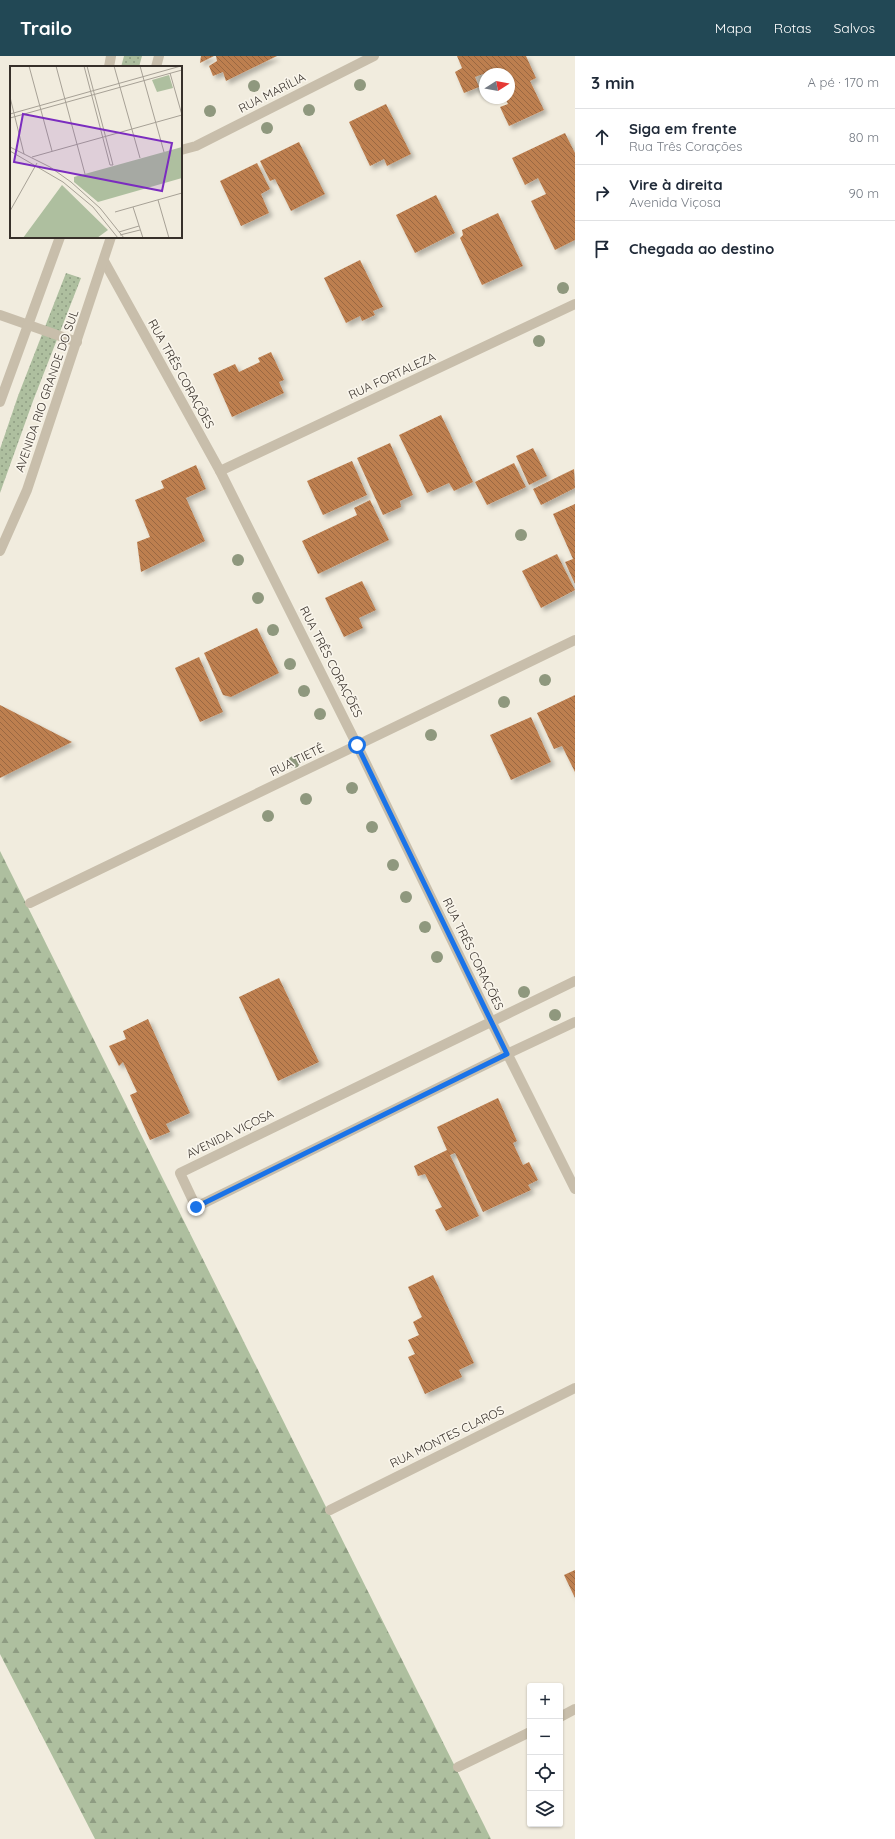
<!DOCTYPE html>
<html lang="pt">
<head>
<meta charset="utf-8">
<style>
  :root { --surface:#fff; --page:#f2f2f3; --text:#1f2937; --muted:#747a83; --line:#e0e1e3; --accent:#224855 }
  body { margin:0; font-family:Quicksand,sans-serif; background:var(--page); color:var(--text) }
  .controls { position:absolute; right:12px; bottom:12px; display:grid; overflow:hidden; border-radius:4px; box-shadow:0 1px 3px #0004 }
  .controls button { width:36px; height:36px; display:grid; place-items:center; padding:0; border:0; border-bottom:1px solid var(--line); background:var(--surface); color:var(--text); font:20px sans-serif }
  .compass { position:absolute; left:479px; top:12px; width:36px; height:36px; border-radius:50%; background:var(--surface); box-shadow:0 1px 3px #0004; rotate:79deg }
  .stop { position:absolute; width:12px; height:12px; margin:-9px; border:3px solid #1a73e8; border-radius:50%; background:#fff }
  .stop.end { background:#1a73e8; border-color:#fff; box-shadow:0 1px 4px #0008 }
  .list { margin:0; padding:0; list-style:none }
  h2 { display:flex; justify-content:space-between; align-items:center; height:52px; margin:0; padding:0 16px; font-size:17px }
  h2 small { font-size:13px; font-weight:400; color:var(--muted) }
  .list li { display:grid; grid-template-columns:26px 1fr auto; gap:12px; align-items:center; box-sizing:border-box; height:56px; padding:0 16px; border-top:1px solid var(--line) }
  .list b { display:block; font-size:15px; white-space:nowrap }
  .list p { margin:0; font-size:13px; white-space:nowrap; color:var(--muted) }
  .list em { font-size:13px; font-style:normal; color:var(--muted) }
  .icon { flex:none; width:22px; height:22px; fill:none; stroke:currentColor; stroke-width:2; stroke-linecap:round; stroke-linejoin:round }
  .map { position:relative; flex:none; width:575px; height:1783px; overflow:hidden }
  header { display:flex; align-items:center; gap:24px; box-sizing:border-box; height:56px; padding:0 20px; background:var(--accent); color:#fff }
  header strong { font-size:19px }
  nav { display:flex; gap:22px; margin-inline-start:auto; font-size:14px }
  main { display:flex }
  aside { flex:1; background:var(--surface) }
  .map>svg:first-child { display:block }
  .grass { fill:url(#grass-dots) }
  .forest { fill:url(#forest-firs) }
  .building { fill:url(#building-back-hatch); filter:url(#shadow) }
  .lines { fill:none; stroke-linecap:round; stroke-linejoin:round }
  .minor { stroke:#c8beab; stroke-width:10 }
  .tree { fill:#8f987e }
  .route { stroke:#1a73e8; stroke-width:5 }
  .labels { text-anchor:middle; stroke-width:3.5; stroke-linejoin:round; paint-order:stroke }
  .street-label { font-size:12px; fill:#37302a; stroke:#f9f5eb }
  .inset-road { fill:none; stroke:#a7a196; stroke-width:1 }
  .view { fill:#7b2cbf; fill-opacity:0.15; stroke:#7b2cbf; stroke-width:2 }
  .inset-edge { fill:none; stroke:#37302a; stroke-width:2 }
</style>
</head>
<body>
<header>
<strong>Trailo</strong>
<nav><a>Mapa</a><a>Rotas</a><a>Salvos</a></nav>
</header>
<main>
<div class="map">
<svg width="575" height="1783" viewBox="0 0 575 1783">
  <defs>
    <pattern id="grass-dots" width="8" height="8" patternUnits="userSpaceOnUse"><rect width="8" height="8" fill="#aebf9f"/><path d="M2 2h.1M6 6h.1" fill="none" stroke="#8e9c82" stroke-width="1.8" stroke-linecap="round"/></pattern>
    <pattern id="forest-firs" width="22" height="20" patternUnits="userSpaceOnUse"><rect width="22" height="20" fill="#aebf9f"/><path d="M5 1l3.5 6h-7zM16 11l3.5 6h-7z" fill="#8e9c82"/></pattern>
    <pattern id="building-back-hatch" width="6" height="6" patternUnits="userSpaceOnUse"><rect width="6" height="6" fill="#bd7f50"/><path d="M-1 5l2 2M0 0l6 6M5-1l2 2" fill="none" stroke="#9a6843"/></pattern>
    <filter id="shadow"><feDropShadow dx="3.5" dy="3.5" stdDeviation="2" flood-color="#0004"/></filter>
  </defs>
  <rect width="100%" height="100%" fill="#f1ecde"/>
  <g class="grass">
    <polygon points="124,0 142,0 139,11 121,11"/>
    <polygon points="66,217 81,222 33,345 0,437 0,393 18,340"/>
  </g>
  <polygon class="forest" points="0,795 491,1783 95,1783 0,1598"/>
  <g class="building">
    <polygon points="201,0 214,0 200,7"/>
    <polygon points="216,0 277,0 226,25 223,16 213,20 209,10 217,5"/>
    <polygon points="457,0 526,0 536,22 530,25 544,54 509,70 500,51 508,48 505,42 509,42 509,18 485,18 485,21 483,18 475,21 479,31 464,37 455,16 462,12"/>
    <polygon points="386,48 411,98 387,110 384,103 370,110 349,66"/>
    <polygon points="565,77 575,97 575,184 555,194 531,145 546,138 538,122 525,129 512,102"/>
    <polygon points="299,86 325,138 291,155 275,123 270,125 260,105"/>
    <polygon points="257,107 270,133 261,138 269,157 241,170 220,125"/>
    <polygon points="436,139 455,177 415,197 396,159"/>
    <polygon points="498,157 523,210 482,229 460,182 463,179 462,174"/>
    <polygon points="360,204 383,251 373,255 375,259 362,265 360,260 346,267 324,222"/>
    <polygon points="271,296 284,324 279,326 284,337 232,361 213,318 235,308 239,316 260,306 258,302"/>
    <polygon points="441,359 473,426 454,435 449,427 427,437 399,379"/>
    <polygon points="390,387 413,439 400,445 401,451 383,459 357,402"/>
    <polygon points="533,392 547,420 529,429 516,400"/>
    <polygon points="352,405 367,439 323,459 307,425"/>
    <polygon points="514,407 526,431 487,449 475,426"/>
    <polygon points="196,409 206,433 186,442 205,485 141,516 137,486 150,481 135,444 164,432 161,425"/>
    <polygon points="574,413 575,432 541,449 533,433"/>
    <polygon points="370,444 389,484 318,518 302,485 357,459 354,452"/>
    <polygon points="575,448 575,528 565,506 573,503 553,458"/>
    <polygon points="557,498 575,534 541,552 522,515"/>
    <polygon points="362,525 376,554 359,562 363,572 344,581 325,542"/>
    <polygon points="257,572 279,617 231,641 223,639 204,597"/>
    <polygon points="199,601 223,656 200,666 175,612"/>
    <polygon points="575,639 575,716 562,690 554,693 537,657"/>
    <polygon points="0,649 72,686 0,722"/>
    <polygon points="531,661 551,706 511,724 490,679"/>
    <polygon points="279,922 319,1006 278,1025 239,941"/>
    <polygon points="148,963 190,1057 166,1068 170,1076 150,1084 130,1039 137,1036 123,1006 119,1010 109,990 126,983 123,975"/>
    <polygon points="498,1042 517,1085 513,1087 523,1109 529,1106 538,1124 528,1129 531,1134 483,1156 455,1097 450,1099 479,1160 446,1175 435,1154 442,1151 425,1118 418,1120 414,1110 447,1094 437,1071"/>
    <polygon points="433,1219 474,1307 459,1314 462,1321 425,1338 408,1301 415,1298 408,1284 419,1279 413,1266 422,1261 408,1231"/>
    <polygon points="575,1514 575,1542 564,1519"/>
  </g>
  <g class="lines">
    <g class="minor">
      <polyline points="109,11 111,0"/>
      <polyline points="156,11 159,0"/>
      <polyline points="181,94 196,90 374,0"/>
      <polyline points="104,205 220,415 357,689 491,965 575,1133"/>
      <polyline points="0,259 77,286"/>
      <polyline points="0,346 60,181"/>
      <polyline points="220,415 575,248"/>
      <polyline points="0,495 27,434 111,181"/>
      <polyline points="30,847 575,584"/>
      <polyline points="575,925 180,1117 196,1151 507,998 575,966"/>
      <polyline points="330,1454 575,1332"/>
      <polyline points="560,1661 575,1653"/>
      <polyline points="458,1711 530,1676"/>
    </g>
  </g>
  <g class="tree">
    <circle cx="360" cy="29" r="6"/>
    <circle cx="254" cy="30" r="6"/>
    <circle cx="309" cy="54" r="6"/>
    <circle cx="210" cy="55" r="6"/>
    <circle cx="267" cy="72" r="6"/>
    <circle cx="563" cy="232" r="6"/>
    <circle cx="539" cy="285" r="6"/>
    <circle cx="521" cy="479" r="6"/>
    <circle cx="238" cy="504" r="6"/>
    <circle cx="258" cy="542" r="6"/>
    <circle cx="273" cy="574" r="6"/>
    <circle cx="290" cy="608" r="6"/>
    <circle cx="545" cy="624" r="6"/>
    <circle cx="304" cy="635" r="6"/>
    <circle cx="504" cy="646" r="6"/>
    <circle cx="320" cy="658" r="6"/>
    <circle cx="431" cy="679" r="6"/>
    <circle cx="294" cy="706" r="6"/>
    <circle cx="352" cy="732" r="6"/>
    <circle cx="306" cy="743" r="6"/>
    <circle cx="268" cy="760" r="6"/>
    <circle cx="372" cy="771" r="6"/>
    <circle cx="393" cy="809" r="6"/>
    <circle cx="406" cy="841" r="6"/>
    <circle cx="425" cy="871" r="6"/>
    <circle cx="437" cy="901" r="6"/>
    <circle cx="524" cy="936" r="6"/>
    <circle cx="555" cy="959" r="6"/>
  </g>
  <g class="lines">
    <polyline class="route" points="196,1151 507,998 357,689"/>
  </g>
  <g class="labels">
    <g class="street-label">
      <text transform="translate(272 37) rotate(-27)" y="4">RUA MARÍLIA</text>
      <text transform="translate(181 318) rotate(61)" y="4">RUA TRÊS CORAÇÕES</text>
      <text transform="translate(392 320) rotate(-25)" y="4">RUA FORTALEZA</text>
      <text transform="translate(47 335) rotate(-71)" y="4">AVENIDA RIO GRANDE DO SUL</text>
      <text transform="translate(331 606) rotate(63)" y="4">RUA TRÊS CORAÇÕES</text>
      <text transform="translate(297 704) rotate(-26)" y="4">RUA TIETÊ</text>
      <text transform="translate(473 898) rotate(64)" y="4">RUA TRÊS CORAÇÕES</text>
      <text transform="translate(230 1078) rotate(-26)" y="4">AVENIDA VIÇOSA</text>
      <text transform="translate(447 1381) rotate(-26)" y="4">RUA MONTES CLAROS</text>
    </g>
  </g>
  <g transform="translate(10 10)">
    <rect width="172" height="172" fill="#f1ecde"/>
    <path d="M159,9L163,22L147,26L142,14ZM172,81V112L88,136L64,116V111ZM52,119L98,164L87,172H13Z" fill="#aebf9f"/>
    <path class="inset-road" d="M19,0L42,85M46,0L75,108M74,0L100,99H103L77,0M104,0L130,92M130,0L154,86M160,7L172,49M0,31L14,88M0,48L171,0M0,52L172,4M0,81L40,101L61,116L90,142L114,172M0,85L53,116L83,141L108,172M22,91L172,49M148,134L159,172M123,141L133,172M0,145L27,97M105,146L172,127M109,166L129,160M110,169L130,164"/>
    <path class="view" d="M13,48L162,77L152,125L4,96Z"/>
    <rect width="172" height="172" class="inset-edge"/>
  </g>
</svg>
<div class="controls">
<button>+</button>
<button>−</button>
<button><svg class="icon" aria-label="locate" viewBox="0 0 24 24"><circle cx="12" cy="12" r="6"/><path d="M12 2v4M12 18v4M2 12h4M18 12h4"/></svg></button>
<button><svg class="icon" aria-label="layers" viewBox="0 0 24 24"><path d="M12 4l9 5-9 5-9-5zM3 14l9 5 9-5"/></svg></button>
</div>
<svg class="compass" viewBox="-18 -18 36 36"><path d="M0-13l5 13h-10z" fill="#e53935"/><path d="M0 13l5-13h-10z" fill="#747a83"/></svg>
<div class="stop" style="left:357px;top:689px"></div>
<div class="stop end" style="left:196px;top:1151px"></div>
</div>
<aside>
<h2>3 min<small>A pé · 170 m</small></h2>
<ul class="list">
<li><svg class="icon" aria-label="ahead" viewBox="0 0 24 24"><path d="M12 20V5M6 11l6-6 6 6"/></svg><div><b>Siga em frente</b><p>Rua Três Corações</p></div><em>80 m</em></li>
<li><svg class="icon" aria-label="right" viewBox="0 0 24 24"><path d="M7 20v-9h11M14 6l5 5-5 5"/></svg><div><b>Vire à direita</b><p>Avenida Viçosa</p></div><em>90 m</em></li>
<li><svg class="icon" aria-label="arrive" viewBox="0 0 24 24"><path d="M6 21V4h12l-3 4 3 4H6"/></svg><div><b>Chegada ao destino</b></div></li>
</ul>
</aside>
</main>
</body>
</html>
